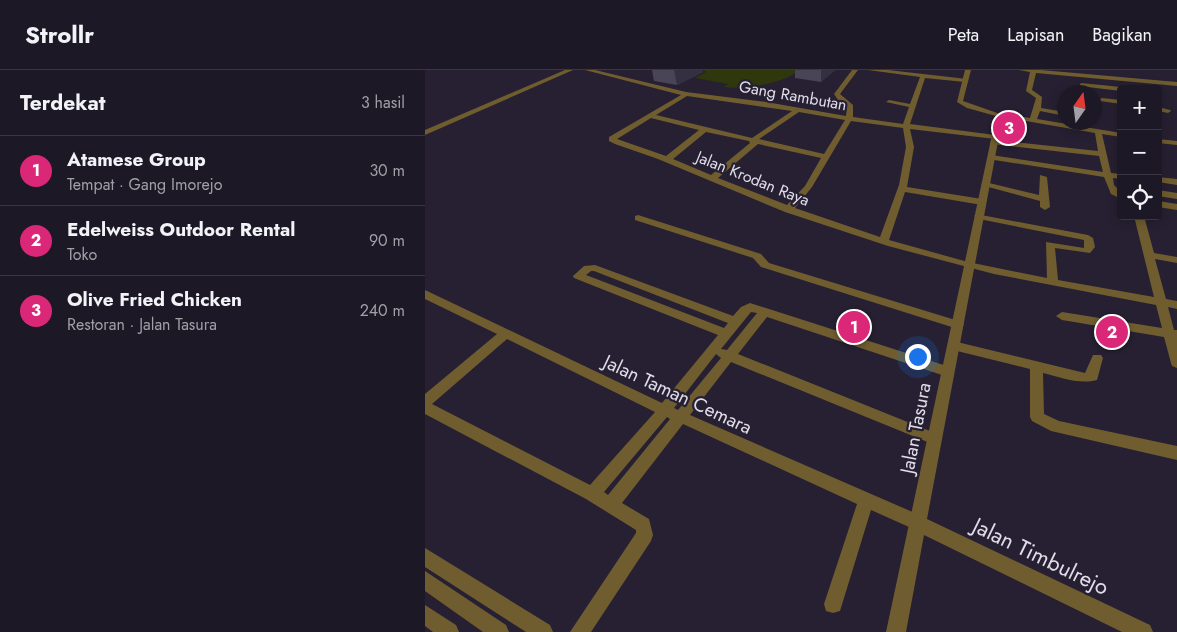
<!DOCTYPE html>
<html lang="id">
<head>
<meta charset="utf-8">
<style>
  :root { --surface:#1c1826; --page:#292532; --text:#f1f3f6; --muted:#a0a0a7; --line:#3a3743; --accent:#db2777 }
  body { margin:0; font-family:Jost,sans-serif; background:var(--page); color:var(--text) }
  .controls { position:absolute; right:15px; top:15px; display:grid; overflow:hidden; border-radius:5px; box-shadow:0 2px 12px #0003 }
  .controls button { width:45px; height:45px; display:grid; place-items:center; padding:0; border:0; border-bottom:1px solid var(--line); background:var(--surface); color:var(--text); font:25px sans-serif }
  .compass { position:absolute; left:632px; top:15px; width:45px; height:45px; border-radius:50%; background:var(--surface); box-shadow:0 2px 12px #0003; rotate:14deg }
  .you { position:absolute; left:492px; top:286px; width:18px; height:18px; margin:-12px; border:4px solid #fff; border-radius:50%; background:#1a73e8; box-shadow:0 0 0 8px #1a73e833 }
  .badge { display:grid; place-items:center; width:32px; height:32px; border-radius:50%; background:var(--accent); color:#fff; font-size:16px; font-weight:700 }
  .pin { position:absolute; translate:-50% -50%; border:2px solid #fff; box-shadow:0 1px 5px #0006 }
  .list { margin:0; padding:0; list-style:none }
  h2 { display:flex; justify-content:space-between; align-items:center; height:65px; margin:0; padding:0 20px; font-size:21px }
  h2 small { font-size:16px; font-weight:400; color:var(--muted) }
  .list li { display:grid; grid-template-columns:32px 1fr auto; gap:15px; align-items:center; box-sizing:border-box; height:70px; padding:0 20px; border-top:1px solid var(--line) }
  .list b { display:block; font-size:19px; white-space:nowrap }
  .list p { margin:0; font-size:16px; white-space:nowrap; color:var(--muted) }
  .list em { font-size:16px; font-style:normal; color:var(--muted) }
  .icon { flex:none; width:28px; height:28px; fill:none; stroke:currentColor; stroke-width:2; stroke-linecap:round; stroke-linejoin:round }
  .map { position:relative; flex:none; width:752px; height:562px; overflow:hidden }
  header { display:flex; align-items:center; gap:30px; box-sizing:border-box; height:70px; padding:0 25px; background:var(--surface); border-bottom:1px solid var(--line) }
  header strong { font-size:24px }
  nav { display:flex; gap:28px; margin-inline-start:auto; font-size:18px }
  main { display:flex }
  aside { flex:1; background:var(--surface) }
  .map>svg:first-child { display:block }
  .green { fill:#2f370d }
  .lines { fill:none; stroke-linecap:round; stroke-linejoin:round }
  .minor { fill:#6f5d2f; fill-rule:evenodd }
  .tertiary { fill:#6f5d2f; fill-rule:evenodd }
  .wall { fill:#4a4457 }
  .shaded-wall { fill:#352f42 }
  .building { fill:#5a5567; stroke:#6f6a7b }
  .labels { text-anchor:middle; stroke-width:4.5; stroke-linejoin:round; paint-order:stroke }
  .far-street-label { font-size:16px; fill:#e0dde9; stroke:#262032 }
  .street-label { font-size:19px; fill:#e0dde9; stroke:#262032 }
  .near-street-label { font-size:22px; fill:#e0dde9; stroke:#262032 }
</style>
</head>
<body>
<header>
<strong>Strollr</strong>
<nav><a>Peta</a><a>Lapisan</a><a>Bagikan</a></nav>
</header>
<main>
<aside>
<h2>Terdekat<small>3 hasil</small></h2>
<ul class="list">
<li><span class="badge">1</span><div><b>Atamese Group</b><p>Tempat · Gang Imorejo</p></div><em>30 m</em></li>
<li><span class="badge">2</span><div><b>Edelweiss Outdoor Rental</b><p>Toko</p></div><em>90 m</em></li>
<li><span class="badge">3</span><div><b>Olive Fried Chicken</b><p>Restoran · Jalan Tasura</p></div><em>240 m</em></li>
</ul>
</aside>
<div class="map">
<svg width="752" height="562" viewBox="0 0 752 562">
  <rect width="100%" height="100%" fill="#262032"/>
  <path class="green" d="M278,0H375C359,13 320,20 299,17L303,14L270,8L281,2Z"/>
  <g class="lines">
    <g class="minor">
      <polygon points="140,0 148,0 0,65 0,60"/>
      <path d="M160,0H170L261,22L341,32L421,46L422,36L413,30L409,24L427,0H433L415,24L428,35V47L478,54L484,37L461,32L464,30L485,34L495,7L443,0H463L542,9L540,12L500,8L485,54L570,65L574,67L570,69L485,59L489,77L482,117L557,129L561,132L557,135L480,122L464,170L543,192L622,208L621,172L659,178V170L554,149L549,146L551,144L663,165L668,168L670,177L665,183L630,178L633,210L729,227L709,146H719L729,183L752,187V193L730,189L741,229L752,231V239L743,237L749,260H752V298L747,296L746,293L739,267L637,250L631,246L637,242L737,258L731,235L569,204L463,176L360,142L233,89L190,74L184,71V67L256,25ZM262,26L367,41L327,68L231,45ZM374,42L420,50L399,84L334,69ZM226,48L274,60L241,86L192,69ZM426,51L478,58L481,77L474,115L455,167L370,138L387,117ZM281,62L324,71L325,73L286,105L248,89ZM333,74L396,88L380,116L362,135L293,108Z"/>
      <polygon points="594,0 616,0 752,12 752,16 611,3 607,20 617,27 616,38 640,42 640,46 615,41 612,49 696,63 696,67 677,64 686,103 696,104 696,109 688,108 689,115 696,122 696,129 686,124 679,107 563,89 563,85 566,85 678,102 674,86 566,74 565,72 569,70 673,81 670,63 573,46 573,44 575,43 605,48 611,28 601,21 605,2"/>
      <polygon points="656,13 696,17 699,19 696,19 696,21 654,16"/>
      <polygon points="677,28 696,30 696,34 675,31 675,29"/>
      <polygon points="733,37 745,40 746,41 743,43 733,41"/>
      <polygon points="733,69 752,71 752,75 733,73"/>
      <polygon points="615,105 622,107 625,137 620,140 615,137 615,131 556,115 560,112 614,125"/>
      <polygon points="733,107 752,109 752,115 733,112"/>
      <polygon points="733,120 752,123 752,129 733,126"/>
      <polygon points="733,131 752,134 752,140 733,137"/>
      <polygon points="213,145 336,184 344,193 537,252 539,255 533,259 336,197 328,188 210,150 210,146"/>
      <path d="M170,195L308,246L316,237L325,233L528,298L529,302L528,306L523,307L342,247L313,284L515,365L517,369L515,373L510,375L505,373L306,292L265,345L499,447L501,453L499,459L493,461L446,440L415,541L408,543L401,541L399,534L432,434L258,354L197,433L224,449L228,465L226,471L166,562H145L211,463V460L161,429L0,344V324L72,264L0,229V220L237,333L293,265L149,208L148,206L159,196ZM166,201H169L303,253L299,258L161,205ZM326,242L332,243L302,280L296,279ZM82,269L230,342L165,415L7,334ZM291,284L296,288L253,340L249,338ZM242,347L245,349L183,425L179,422Z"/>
      <path d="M528,271L660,303L668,285H676L678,288L672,310C654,315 635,307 618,303L619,344L634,351L752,376V390L626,361L607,351L605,347V299L524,279L522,276L524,273Z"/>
      <polygon points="0,478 125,555 128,562 101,562 0,497"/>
      <polygon points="0,501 81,555 84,562 58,562 0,521"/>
      <polygon points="0,535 31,555 34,562 8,562 0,556"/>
    </g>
    <polygon class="tertiary" points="540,0 546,0 538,31 578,45 502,449 725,555 728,562 697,562 499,465 481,562 461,562 571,46 542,38 532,32"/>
  </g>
  <g class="wall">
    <polygon points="227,0 277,0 278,2 252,15 229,11"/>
    <polygon points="370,0 410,0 396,12 370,8"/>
    <polygon points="442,248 442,252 433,266 416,260 417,256"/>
  </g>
  <g class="shaded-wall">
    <polygon points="249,0 277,0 278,2 252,15"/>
    <polygon points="396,0 410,0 396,12"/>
    <polygon points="442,248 442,252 433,266 433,261"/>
  </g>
  <polygon class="building" points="426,242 442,248 433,261 417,256"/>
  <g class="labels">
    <g class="far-street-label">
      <text transform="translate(368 25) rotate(10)" y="6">Gang Rambutan</text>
      <text transform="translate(328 108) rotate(22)" y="6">Jalan Krodan Raya</text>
    </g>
    <g class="street-label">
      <text transform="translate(253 324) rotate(25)" y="7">Jalan Taman Cemara</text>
      <text transform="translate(490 358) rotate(-79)" y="7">Jalan Tasura</text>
    </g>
    <g class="near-street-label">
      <text transform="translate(616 486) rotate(26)" y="8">Jalan Timbulrejo</text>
    </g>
  </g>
</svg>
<div class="controls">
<button>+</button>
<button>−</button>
<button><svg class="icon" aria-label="locate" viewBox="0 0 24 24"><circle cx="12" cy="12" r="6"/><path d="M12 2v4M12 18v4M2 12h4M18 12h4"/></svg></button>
</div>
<svg class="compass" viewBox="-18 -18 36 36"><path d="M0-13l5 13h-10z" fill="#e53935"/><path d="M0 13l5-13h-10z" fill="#a0a0a7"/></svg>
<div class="you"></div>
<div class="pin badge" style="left:429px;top:257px">1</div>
<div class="pin badge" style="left:687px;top:262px">2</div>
<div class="pin badge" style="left:584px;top:58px">3</div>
</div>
</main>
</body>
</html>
